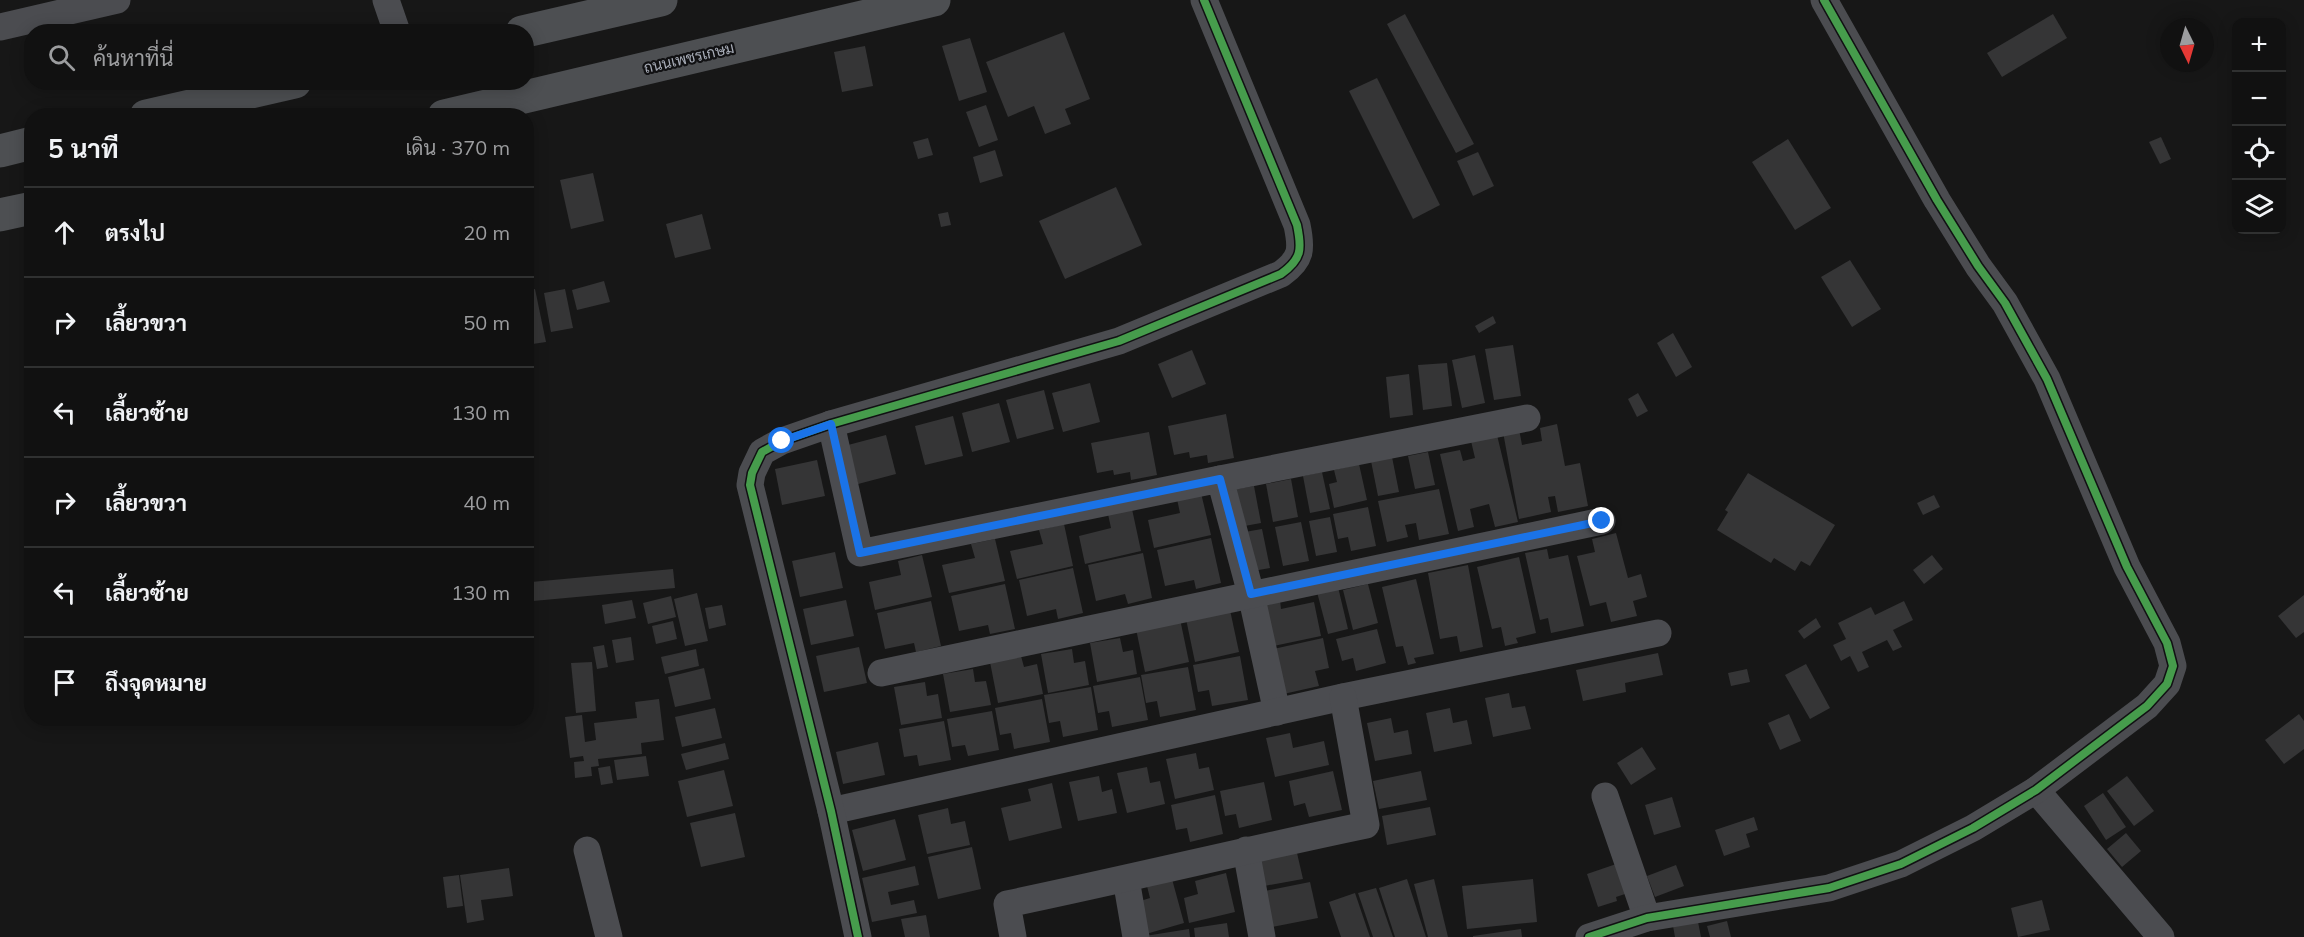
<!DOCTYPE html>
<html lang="th">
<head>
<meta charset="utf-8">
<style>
  :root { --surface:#111; --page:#1a1a1a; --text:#f1f3f6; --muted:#9c9d9f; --line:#303131 }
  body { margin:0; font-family:Mulish,Sarabun,sans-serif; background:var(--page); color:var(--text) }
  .controls { position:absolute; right:18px; top:18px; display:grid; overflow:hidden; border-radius:12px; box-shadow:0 3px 15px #0003 }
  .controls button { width:54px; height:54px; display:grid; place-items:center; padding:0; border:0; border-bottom:2px solid var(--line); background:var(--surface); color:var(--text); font:30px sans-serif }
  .compass { position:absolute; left:2160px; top:18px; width:54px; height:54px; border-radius:50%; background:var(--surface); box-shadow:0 3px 15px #0003; rotate:175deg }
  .stop { position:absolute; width:18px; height:18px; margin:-14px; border:4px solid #1a73e8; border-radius:50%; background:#fff }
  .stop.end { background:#1a73e8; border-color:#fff; box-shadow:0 2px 6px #0008 }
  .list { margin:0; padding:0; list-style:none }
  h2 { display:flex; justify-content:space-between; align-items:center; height:78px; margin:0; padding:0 24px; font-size:26px }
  h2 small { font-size:20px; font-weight:400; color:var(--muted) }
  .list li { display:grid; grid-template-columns:39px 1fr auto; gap:18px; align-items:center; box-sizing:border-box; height:90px; padding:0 24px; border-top:2px solid var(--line) }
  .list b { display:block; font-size:22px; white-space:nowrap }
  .list em { font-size:20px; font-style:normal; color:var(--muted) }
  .icon { flex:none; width:33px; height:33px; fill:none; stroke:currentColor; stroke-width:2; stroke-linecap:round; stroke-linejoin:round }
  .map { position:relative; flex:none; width:2304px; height:937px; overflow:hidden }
  .search { position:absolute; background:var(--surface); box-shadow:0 3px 15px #0003; left:24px; top:24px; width:510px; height:66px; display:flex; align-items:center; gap:15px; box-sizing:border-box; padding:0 21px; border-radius:24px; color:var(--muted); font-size:22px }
  .panel { position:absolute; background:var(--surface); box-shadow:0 3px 15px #0003; left:24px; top:108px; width:510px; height:618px; border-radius:24px }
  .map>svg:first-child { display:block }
  .building { fill:#353536 }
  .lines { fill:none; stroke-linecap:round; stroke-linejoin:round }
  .minor { stroke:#4b4c50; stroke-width:27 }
  .major { stroke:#4d4f52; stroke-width:33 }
  .cycleway-casing { stroke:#111113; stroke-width:11 }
  .cycleway { stroke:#469c4c; stroke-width:8 }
  .route { stroke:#1a73e8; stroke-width:8 }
  .labels { text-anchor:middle; stroke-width:4.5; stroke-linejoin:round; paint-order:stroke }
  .street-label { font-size:15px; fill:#a8adb8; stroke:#111113 }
</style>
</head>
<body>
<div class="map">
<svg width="2304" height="937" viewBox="0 0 2304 937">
  <rect width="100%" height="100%" fill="#171717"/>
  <g class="building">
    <polygon points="1405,14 1474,144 1456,153 1387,24"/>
    <polygon points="2053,14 2067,38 2002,77 1987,53"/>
    <polygon points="1064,32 1090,99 1065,109 1071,124 1045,134 1034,106 1008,117 986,62"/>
    <polygon points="970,38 987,92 959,101 942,46"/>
    <polygon points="865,46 873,86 842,92 834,52"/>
    <polygon points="1377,78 1440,205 1413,219 1349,91"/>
    <polygon points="986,105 998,140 979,147 966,112"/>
    <polygon points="2161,137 2171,159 2160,164 2149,142"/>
    <polygon points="928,138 933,155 918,159 913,142"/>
    <polygon points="1788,139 1831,208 1795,230 1752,162"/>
    <polygon points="995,150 1003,176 980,183 973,157"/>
    <polygon points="1478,152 1494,186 1473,196 1457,161"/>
    <polygon points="593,173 604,221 571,229 560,180"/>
    <polygon points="1116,187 1142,245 1065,279 1039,221"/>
    <polygon points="948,212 951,225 941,227 938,214"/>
    <polygon points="702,214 711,249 675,258 666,224"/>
    <polygon points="1850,260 1881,309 1852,327 1821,277"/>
    <polygon points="604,281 610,302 577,310 572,290"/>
    <polygon points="535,289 546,342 526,345 526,291"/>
    <polygon points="565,289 573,328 551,332 544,293"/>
    <polygon points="1493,316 1496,323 1479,333 1475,326"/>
    <polygon points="1673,333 1692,367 1676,377 1657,343"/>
    <polygon points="1513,345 1521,396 1494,400 1485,349"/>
    <polygon points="1192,350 1206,384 1172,398 1158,364"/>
    <polygon points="1475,355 1485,403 1462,408 1452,360"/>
    <polygon points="1447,363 1452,406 1423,410 1418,365"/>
    <polygon points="1409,374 1413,415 1390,418 1386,377"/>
    <polygon points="1090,383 1100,422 1063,432 1052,393"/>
    <polygon points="1044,390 1054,429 1017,439 1006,400"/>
    <polygon points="1638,393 1648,411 1637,417 1628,399"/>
    <polygon points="999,403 1010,442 972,452 962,413"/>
    <polygon points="1226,414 1234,458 1208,463 1207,455 1190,458 1189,452 1174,455 1168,426"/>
    <polygon points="953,416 963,456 925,465 915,426"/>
    <polygon points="1557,424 1565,466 1580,463 1588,506 1558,512 1555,496 1548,497 1551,512 1519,519 1503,432 1519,429 1522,445 1542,441 1540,428"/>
    <polygon points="1149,432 1157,475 1131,480 1130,472 1114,475 1113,470 1097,473 1091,443"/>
    <polygon points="886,435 896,474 858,484 848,445"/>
    <polygon points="1497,435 1518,522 1495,527 1489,504 1470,509 1474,527 1458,531 1440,454 1460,450 1463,461 1475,458 1471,441"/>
    <polygon points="1428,452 1435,485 1415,489 1408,456"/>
    <polygon points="1392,457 1399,492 1378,496 1371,461"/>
    <polygon points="817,460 825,496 782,505 775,469"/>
    <polygon points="1359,464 1367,500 1334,508 1329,484 1337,482 1334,470"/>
    <polygon points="1322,472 1330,509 1310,513 1303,476"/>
    <polygon points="1748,473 1835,525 1810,566 1801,561 1795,571 1774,558 1771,563 1717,530 1728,512 1725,510"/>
    <polygon points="1291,479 1298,517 1273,522 1266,484"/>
    <polygon points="1254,486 1261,523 1239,527 1232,490"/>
    <polygon points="1439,489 1449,534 1419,540 1416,523 1405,525 1408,537 1387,542 1378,501"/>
    <polygon points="1201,493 1211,535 1154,548 1148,520 1180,513 1177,499"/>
    <polygon points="1934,495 1940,507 1923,515 1917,503"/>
    <polygon points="1368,507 1376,546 1351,551 1348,537 1338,539 1333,514"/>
    <polygon points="1132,509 1141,551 1085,564 1079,536 1111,528 1108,514"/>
    <polygon points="1330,517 1337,552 1316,556 1309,521"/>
    <polygon points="1301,522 1309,561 1283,566 1275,527"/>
    <polygon points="1064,524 1073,566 1017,579 1010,551 1043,544 1039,530"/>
    <polygon points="1262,529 1270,568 1247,572 1239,533"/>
    <polygon points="1616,533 1628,578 1641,574 1647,597 1633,601 1637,616 1611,622 1606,602 1590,606 1577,556 1595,552 1592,539"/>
    <polygon points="1211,538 1221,583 1196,589 1194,580 1165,586 1157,550"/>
    <polygon points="995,539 1005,581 949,593 942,565 975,558 971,544"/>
    <polygon points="1547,549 1549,559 1568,555 1584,626 1551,633 1548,618 1540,620 1525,553"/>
    <polygon points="835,552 843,588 800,597 792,561"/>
    <polygon points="1143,553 1152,598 1128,604 1125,594 1096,601 1088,565"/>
    <polygon points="922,555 932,597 875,610 869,582 901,575 898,561"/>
    <polygon points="1932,555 1943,569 1924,584 1913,570"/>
    <polygon points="1519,557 1536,633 1516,638 1518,643 1505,646 1501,627 1492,629 1477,567"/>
    <polygon points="1468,565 1483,647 1460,652 1457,636 1440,639 1428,573"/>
    <polygon points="1073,568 1083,613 1058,619 1056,609 1027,616 1019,580"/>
    <polygon points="673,569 675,588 533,601 531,582"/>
    <polygon points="1416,579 1434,654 1414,658 1416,663 1408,665 1403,646 1396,647 1382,587"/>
    <polygon points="1005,584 1015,629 990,634 988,625 959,631 951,596"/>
    <polygon points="1368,584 1378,623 1353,630 1343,590"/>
    <polygon points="1338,587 1348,629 1328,634 1317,592"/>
    <polygon points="697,593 708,641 685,646 674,599"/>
    <polygon points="2304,595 2304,632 2296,638 2278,616"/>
    <polygon points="671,596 676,617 648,624 643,603"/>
    <polygon points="632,600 636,618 605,624 602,605"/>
    <polygon points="846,600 854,636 811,645 803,609"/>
    <polygon points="1280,600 1281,609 1314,602 1321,636 1269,647 1260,604"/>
    <polygon points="931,601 941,646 916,652 914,643 885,649 877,613"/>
    <polygon points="1904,601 1913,620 1893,630 1902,647 1893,651 1887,640 1862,652 1869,667 1858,672 1850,656 1841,661 1833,645 1846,639 1838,623 1871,607 1875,615"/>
    <polygon points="722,605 726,625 709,629 705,608"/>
    <polygon points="1230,610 1239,652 1195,662 1186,619"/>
    <polygon points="1816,618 1821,627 1804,639 1798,631"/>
    <polygon points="1180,619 1189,662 1145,672 1136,629"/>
    <polygon points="673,621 677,639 656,644 652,626"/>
    <polygon points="1377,629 1386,663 1356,671 1353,658 1342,661 1336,639"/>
    <polygon points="631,637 634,660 616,663 612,640"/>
    <polygon points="1120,638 1123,652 1133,650 1137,674 1097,682 1090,643"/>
    <polygon points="1323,638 1329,668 1315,671 1319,686 1279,695 1269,650"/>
    <polygon points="604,645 608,667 597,669 593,647"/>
    <polygon points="859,647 867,683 824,692 816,656"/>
    <polygon points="696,649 699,666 665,674 661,657"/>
    <polygon points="1072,649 1074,663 1085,661 1089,685 1048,693 1041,654"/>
    <polygon points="1658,653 1663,675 1625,683 1626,692 1583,701 1576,670"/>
    <polygon points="1021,656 1024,667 1037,664 1043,694 998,703 990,662"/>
    <polygon points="1240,656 1248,700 1212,706 1209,690 1198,692 1193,665"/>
    <polygon points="592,662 596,711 576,713 571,663"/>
    <polygon points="1806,664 1830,708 1810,719 1785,675"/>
    <polygon points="1188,667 1196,710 1160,717 1157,701 1146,703 1141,675"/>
    <polygon points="704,668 711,699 675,707 668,677"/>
    <polygon points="973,669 975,682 986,681 991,705 950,712 943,674"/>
    <polygon points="1747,669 1750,682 1731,686 1728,673"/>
    <polygon points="1140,677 1148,720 1112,727 1109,711 1098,713 1093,686"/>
    <polygon points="925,682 927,696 938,694 942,718 901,725 894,687"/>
    <polygon points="1091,687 1098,730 1063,737 1060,721 1049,723 1044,695"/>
    <polygon points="1509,693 1512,708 1525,706 1531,729 1493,737 1485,698"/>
    <polygon points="659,699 664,740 641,743 642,754 598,759 599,766 591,767 592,776 575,778 574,762 584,761 583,756 570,758 565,717 582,715 585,742 596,740 594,723 637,718 635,702"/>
    <polygon points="1042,699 1050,742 1014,749 1011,733 1000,735 995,708"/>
    <polygon points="715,708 722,738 682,747 675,717"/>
    <polygon points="1450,708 1453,723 1467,720 1472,744 1434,752 1426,713"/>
    <polygon points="992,711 999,750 968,756 965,745 952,747 947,719"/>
    <polygon points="1789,714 1801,741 1780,750 1768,723"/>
    <polygon points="2299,714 2304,721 2304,749 2284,764 2265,740"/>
    <polygon points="1391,718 1394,733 1408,730 1412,754 1375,761 1367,723"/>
    <polygon points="944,721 951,760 919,766 917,755 904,757 899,729"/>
    <polygon points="1290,733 1293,748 1324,741 1329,765 1275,777 1266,738"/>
    <polygon points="878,742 885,775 843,784 836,752"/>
    <polygon points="725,743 729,759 686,770 681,754"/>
    <polygon points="1642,747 1656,769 1631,785 1617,763"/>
    <polygon points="1196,753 1199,769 1209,767 1214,790 1175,799 1166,759"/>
    <polygon points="646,756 649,776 617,780 614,760"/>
    <polygon points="610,766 613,783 601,785 598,768"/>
    <polygon points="1147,767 1150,783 1160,781 1165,804 1127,813 1117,773"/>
    <polygon points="724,770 733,806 687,817 678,781"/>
    <polygon points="1333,771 1342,810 1309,817 1305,803 1294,806 1289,781"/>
    <polygon points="1421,771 1427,800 1379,809 1373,781"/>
    <polygon points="1099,776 1102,792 1112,789 1117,813 1078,821 1069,782"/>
    <polygon points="2127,776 2154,811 2134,826 2107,791"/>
    <polygon points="1264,782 1272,820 1239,828 1236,814 1225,816 1220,791"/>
    <polygon points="1052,783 1062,828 1009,841 1001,808 1031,801 1028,789"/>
    <polygon points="2103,793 2126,827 2106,840 2084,806"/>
    <polygon points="1215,795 1223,834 1190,842 1187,828 1176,830 1171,805"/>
    <polygon points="1672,797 1681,827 1654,835 1645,805"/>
    <polygon points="1430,807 1436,835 1387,845 1382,816"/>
    <polygon points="948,808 951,824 965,821 970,845 927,854 918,815"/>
    <polygon points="735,813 745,857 701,867 690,823"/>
    <polygon points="1754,817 1758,830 1746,834 1750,847 1724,856 1715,830"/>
    <polygon points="895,819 906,860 863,871 852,830"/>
    <polygon points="2126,833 2141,851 2122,867 2107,849"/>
    <polygon points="972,847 981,889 938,899 928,857"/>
    <polygon points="1297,853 1303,879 1264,886 1259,860"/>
    <polygon points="1625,861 1634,891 1616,897 1617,901 1598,907 1587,874"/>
    <polygon points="1676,865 1684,886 1655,897 1647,876"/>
    <polygon points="915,866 919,885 888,892 891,905 914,900 917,913 872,922 862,878"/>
    <polygon points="509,868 513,896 481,900 484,920 467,923 460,875"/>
    <polygon points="1226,873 1235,912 1189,923 1184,898 1198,894 1195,881"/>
    <polygon points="459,875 463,906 447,908 443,877"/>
    <polygon points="1172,879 1184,923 1146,934 1137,902 1150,898 1147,886"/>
    <polygon points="1407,879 1426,937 1395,937 1379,888"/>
    <polygon points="1434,879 1448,937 1428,937 1414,884"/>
    <polygon points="1533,879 1537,922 1467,929 1462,886"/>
    <polygon points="1310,882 1318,918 1272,927 1265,891"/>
    <polygon points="1376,888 1393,937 1373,937 1358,893"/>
    <polygon points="1355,893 1370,937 1341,937 1329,902"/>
    <polygon points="2042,900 2050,930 2018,937 2011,908"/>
    <polygon points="926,915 930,937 905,937 901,919"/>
    <polygon points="1727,921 1731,937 1710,937 1707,926"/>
    <polygon points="1698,922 1701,937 1675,937 1673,926"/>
    <polygon points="1227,923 1229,937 1195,937 1194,928"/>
    <polygon points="1189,929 1190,937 1145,937 1145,936"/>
    <polygon points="1521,929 1522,937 1473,937 1473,936"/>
  </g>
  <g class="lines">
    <g class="minor">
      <polyline points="386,0 397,32"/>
      <polyline points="0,27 117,0"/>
      <polyline points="831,424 860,553 1220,479 1251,594 1277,712"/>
      <polyline points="1220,479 1527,418"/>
      <polyline points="881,673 1602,521"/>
      <polyline points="2036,790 2161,937"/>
      <polyline points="1605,796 1647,918"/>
      <polyline points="831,811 1343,697 1658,633"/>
      <polyline points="587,850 609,937"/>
      <polyline points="1246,850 1262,937"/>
      <polyline points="1126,879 1136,937"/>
      <path d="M858,937L831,811L750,485L752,473L762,452L782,441L831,424L1119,341L1281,274C1302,259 1302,249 1297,225L1204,0"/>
      <path d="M1013,937L1007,904C1127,879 1246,850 1366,825L1343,697"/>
      <polyline points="1589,937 1647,918 1829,888 1901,864 1973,828 2036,790 2147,706 2167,684 2173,666 2167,643 2127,567 2047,379 2005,303 1978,266 1937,200 1824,0"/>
    </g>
    <g class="major">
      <polyline points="522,32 661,0"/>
      <polyline points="146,116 295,82"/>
      <polyline points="444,116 934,0"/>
      <polyline points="0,151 32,143"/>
      <polyline points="0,215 32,208"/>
    </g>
    <g class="cycleway-casing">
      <g id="cycleway">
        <path d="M858,937L831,811L750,485L752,473L762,452L782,441L831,424L1119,341L1281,274C1302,259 1302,249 1297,225L1204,0"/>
        <polyline points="1589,937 1647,918 1829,888 1901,864 1973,828 2036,790 2147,706 2167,684 2173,666 2167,643 2127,567 2047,379 2005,303 1978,266 1937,200 1824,0"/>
      </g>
    </g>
    <use href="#cycleway" class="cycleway"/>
  </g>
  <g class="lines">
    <polyline class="route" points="782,441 831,424 860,553 1220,479 1251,594 1602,521"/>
  </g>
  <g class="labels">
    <g class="street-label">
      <text transform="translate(689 58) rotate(-13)" y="5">ถนนเพชรเกษม</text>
    </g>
  </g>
</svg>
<div class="controls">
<button>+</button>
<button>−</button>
<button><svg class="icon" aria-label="locate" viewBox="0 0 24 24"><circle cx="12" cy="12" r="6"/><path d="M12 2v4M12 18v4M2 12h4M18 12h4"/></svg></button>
<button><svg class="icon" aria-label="layers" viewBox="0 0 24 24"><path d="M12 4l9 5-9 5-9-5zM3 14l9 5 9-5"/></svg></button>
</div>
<svg class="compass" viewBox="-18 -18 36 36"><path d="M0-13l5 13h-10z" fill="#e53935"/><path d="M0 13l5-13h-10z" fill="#9c9d9f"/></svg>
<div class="stop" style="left:782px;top:441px"></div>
<div class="stop end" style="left:1602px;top:521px"></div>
<div class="search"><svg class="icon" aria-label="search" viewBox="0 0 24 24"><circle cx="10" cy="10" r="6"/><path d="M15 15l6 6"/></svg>ค้นหาที่นี่</div>
<section class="panel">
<h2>5 นาที<small>เดิน · 370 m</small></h2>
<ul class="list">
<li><svg class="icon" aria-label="ahead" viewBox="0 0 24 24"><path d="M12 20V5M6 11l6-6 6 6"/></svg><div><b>ตรงไป</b></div><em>20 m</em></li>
<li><svg class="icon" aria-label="right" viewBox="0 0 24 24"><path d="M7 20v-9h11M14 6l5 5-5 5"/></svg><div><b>เลี้ยวขวา</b></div><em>50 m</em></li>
<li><svg class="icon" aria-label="left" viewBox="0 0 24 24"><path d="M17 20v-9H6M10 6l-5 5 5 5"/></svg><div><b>เลี้ยวซ้าย</b></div><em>130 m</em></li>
<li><svg class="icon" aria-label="right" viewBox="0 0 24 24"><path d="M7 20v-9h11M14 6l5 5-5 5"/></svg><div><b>เลี้ยวขวา</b></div><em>40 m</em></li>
<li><svg class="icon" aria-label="left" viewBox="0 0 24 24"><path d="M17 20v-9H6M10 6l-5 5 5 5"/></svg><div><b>เลี้ยวซ้าย</b></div><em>130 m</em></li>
<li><svg class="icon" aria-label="arrive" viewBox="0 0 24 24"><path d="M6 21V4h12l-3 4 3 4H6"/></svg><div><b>ถึงจุดหมาย</b></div></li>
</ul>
</section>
</div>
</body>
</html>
